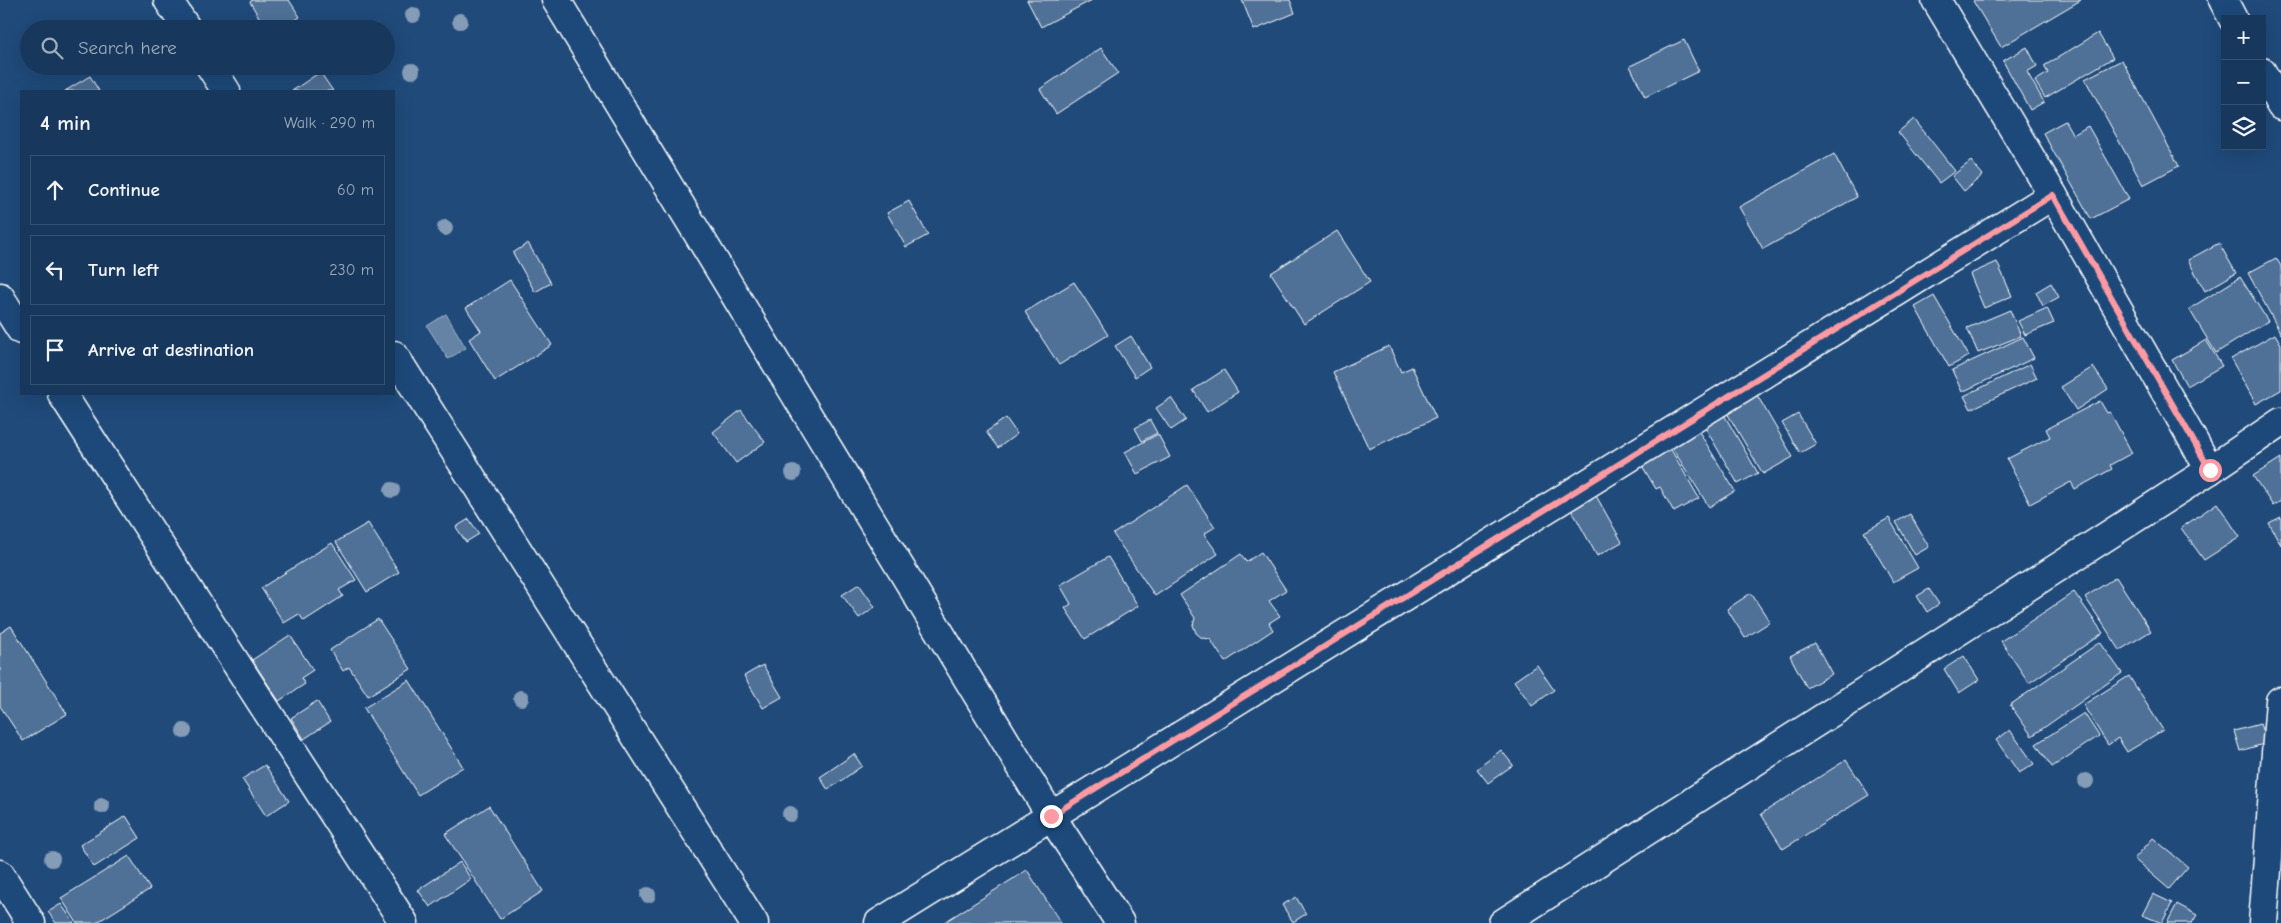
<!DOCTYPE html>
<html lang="en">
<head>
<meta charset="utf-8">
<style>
  :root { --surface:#17385c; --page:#203f62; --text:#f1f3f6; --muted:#9eacbb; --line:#365272 }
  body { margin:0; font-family:"Comic Neue",sans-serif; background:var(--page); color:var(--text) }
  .controls { position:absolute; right:15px; top:15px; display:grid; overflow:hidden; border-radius:0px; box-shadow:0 5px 20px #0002 }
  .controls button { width:45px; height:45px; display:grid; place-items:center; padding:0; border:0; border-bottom:1px solid var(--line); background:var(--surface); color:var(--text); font:25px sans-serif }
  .stop { position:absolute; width:15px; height:15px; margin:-11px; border:4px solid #ff9aa2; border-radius:50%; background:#fff }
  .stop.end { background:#ff9aa2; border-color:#fff; box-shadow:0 1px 5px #0008 }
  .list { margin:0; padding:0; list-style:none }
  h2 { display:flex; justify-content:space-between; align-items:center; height:65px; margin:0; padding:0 20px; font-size:21px }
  h2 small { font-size:16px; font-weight:400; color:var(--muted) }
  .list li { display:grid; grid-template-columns:32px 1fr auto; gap:15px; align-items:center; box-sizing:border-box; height:70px; margin:0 10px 10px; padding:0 10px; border:1px solid var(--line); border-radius:0px }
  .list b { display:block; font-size:19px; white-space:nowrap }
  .list em { font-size:16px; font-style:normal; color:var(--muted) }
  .icon { flex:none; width:28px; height:28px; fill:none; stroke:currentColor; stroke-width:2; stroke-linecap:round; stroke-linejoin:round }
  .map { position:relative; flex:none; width:2281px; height:923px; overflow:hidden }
  .search { position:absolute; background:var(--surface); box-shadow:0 5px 20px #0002; left:20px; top:20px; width:375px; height:55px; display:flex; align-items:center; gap:12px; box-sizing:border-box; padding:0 18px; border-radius:28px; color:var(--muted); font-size:19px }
  .panel { position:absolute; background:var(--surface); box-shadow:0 5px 20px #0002; left:20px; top:90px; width:375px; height:305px; border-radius:0px }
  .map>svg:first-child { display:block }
  .water { fill:#6583a4; stroke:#a3b5c8 }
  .building { fill:#507197; stroke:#fff }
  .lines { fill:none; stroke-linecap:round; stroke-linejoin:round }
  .street-casing { stroke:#fff; stroke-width:31 }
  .street { stroke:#1f4a7a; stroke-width:28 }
  .tree { fill:#859cb6 }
  .route { stroke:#ff9aa2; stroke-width:6 }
</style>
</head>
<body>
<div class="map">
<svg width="2281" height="923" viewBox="0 0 2281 923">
  <rect width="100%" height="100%" fill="#1f4a7a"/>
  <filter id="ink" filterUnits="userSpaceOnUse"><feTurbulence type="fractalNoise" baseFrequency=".02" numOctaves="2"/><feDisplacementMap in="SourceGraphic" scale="10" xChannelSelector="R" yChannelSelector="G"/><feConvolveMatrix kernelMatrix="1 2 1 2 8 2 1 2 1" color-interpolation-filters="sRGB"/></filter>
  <g filter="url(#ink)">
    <polygon class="water" points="446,314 466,348 448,359 427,326"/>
    <g class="building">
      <polygon points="252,0 289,0 300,17 282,29 266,29 250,2"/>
      <polygon points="1027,0 1092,0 1041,27"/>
      <polygon points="1242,0 1290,0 1295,13 1254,30"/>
      <polygon points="1975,0 2081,0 2001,47 1973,1"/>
      <polygon points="2098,33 2113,58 2045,98 2035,81 2048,73 2044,66"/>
      <polygon points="1684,40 1699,71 1645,97 1630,66"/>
      <polygon points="2027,47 2037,66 2027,72 2044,102 2030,110 2003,61"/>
      <polygon points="1101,48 1118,73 1056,114 1040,89"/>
      <polygon points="2122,60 2179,166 2143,185 2085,79"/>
      <polygon points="320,72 333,91 292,91"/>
      <polygon points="90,76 99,91 65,91"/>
      <polygon points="1914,119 1955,171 1939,183 1898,132"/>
      <polygon points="2065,121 2073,135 2088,126 2129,199 2091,219 2043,133"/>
      <polygon points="1834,154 1857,197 1763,249 1739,207"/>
      <polygon points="1971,161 1983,175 1964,191 1952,176"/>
      <polygon points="909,201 928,235 906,247 887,213"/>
      <polygon points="1337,231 1370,282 1304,324 1271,273"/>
      <polygon points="528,243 551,283 535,292 513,253"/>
      <polygon points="2219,243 2236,273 2205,291 2188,260"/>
      <polygon points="2276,258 2281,266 2281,334 2248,273"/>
      <polygon points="1997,262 2012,296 1984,308 1970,274"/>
      <polygon points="2240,277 2268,321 2216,353 2189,309"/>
      <polygon points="510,280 552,345 495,381 469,339 481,331 466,308"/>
      <polygon points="1074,282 1108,335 1059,365 1025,312"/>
      <polygon points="2051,283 2059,297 2043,306 2036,292"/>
      <polygon points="1934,296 1969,356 1949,367 1915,307"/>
      <polygon points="2047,308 2054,323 2025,335 2018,321"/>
      <polygon points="2010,310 2021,336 1978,353 1967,328"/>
      <polygon points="2275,334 2281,344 2281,390 2256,404 2231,359"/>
      <polygon points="1131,336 1150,367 1135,377 1115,346"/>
      <polygon points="2023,337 2034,358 1962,392 1952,370"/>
      <polygon points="2206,340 2222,366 2187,386 2172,360"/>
      <polygon points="1389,346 1401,372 1412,367 1436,418 1369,449 1333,372"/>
      <polygon points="2030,364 2037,378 1971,409 1964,396"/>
      <polygon points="2093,367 2108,389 2076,410 2061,387"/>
      <polygon points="1224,370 1238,392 1207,412 1193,390"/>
      <polygon points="1757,395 1793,457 1763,474 1727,413"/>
      <polygon points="1171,398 1186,420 1171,430 1156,408"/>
      <polygon points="2100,401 2107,413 2110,412 2132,453 2110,465 2112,469 2075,489 2071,482 2030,504 2007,459 2050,437 2046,429"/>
      <polygon points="741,410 765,442 736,463 713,432"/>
      <polygon points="1723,413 1758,473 1738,484 1703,424"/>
      <polygon points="1798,414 1816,444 1800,453 1782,423"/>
      <polygon points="1006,418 1017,434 998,448 986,432"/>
      <polygon points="1150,420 1157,433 1142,441 1135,428"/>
      <polygon points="1698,430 1735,491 1709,507 1671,446"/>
      <polygon points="1158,434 1170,457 1137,474 1125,452"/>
      <polygon points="1670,448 1699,498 1674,512 1660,487 1656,489 1641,464"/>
      <polygon points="2281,458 2281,501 2273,506 2253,476"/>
      <polygon points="1187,485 1215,527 1204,534 1218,554 1155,596 1113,534"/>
      <polygon points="1594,492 1622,542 1597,556 1569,505"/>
      <polygon points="2217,503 2240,537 2204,560 2181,528"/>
      <polygon points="1910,514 1929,547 1915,555 1896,522"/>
      <polygon points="2281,517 2281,545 2269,523"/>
      <polygon points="1889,518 1918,568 1893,582 1864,532"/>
      <polygon points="469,519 479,534 466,542 456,527"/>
      <polygon points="368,523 399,572 367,592 336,542"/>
      <polygon points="332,543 356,580 339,590 343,596 304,621 299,614 284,623 261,588"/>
      <polygon points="1261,552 1286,590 1269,601 1280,616 1269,623 1273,630 1225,662 1210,639 1202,638 1196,633 1193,625 1195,618 1180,595 1241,554 1246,562"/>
      <polygon points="1108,557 1138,606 1085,639 1065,608 1071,604 1060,585"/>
      <polygon points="2116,577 2151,631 2120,650 2085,597"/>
      <polygon points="859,584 875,607 859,618 842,595"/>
      <polygon points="1929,589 1939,604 1927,612 1917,596"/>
      <polygon points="2074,592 2103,633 2029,683 2001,641"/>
      <polygon points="1751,593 1770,622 1745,638 1727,609"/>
      <polygon points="378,619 411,669 368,696 349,667 343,671 330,650"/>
      <polygon points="11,626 67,714 23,741 0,706 0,633"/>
      <polygon points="290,635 313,670 301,678 305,684 279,701 252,660"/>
      <polygon points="2100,642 2122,673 2032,736 2010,705"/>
      <polygon points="1815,643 1832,674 1807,688 1790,656"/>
      <polygon points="1964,656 1979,680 1959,693 1944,669"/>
      <polygon points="763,665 782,697 763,708 744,676"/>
      <polygon points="1537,665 1554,690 1532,706 1514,681"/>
      <polygon points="2129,676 2163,730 2127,752 2118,738 2108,745 2083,705"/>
      <polygon points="409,680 463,767 418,795 364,708"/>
      <polygon points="317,701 330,722 304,739 291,718"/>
      <polygon points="2084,713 2099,736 2052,767 2036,744"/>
      <polygon points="2260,724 2267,743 2240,751 2234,731"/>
      <polygon points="2010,730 2034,764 2019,773 1996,740"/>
      <polygon points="1501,750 1513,765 1488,783 1477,769"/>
      <polygon points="854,754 862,766 828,790 820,777"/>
      <polygon points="1846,760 1869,795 1783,849 1761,814"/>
      <polygon points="265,765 289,801 266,816 242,779"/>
      <polygon points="489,806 543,891 500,919 445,834"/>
      <polygon points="126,816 140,838 94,867 80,845"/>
      <polygon points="2153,838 2188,867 2169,889 2134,859"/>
      <polygon points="129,856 150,889 96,923 77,923 61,898"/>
      <polygon points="460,862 471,879 430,907 418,890"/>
      <polygon points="1027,870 1061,923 943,923"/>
      <polygon points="2153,894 2172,903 2162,923 2142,915"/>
      <polygon points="1296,897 1306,914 1293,922 1282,905"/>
      <polygon points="61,904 74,923 56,923 48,912"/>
      <polygon points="2177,904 2197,915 2192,923 2167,923"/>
    </g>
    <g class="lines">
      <g class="street-casing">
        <g id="street">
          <polyline points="168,0 187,29"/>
          <polyline points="556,0 1051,816 2053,195"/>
          <polyline points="1936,0 2053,195 2210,470"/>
          <polyline points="2223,0 2233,19"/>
          <polyline points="210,66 226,91"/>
          <polyline points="2262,72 2281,106"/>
          <polyline points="0,297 21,330"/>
          <polyline points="394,355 754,923"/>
          <polyline points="62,394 404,923"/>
          <polyline points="0,874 31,923"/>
          <polyline points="879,923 1051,816 1120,923"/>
          <polyline points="1503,923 2210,470 2281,422"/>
          <polyline points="2263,923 2280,701"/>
        </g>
      </g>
      <use href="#street" class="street"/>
    </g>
    <g class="tree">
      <circle cx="413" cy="15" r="8"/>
      <circle cx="460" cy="21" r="8"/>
      <circle cx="412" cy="71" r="8"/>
      <circle cx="445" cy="228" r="8"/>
      <circle cx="793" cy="473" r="8"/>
      <circle cx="392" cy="490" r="8"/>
      <circle cx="521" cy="698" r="8"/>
      <circle cx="184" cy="731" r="8"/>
      <circle cx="2086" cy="781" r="8"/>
      <circle cx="102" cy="806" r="8"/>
      <circle cx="790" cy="814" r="8"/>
      <circle cx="52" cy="859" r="8"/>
      <circle cx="648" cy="895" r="8"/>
    </g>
  </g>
  <g class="lines" filter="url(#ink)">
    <polyline class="route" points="1051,816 2053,195 2210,470"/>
  </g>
</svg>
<div class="controls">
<button>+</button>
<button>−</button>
<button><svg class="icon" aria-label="layers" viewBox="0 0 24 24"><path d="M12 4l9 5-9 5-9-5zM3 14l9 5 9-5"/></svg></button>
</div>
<div class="stop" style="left:2210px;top:470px"></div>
<div class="stop end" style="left:1051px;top:816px"></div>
<div class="search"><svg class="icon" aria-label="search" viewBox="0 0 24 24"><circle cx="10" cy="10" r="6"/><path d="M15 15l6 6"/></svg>Search here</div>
<section class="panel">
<h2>4 min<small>Walk · 290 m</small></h2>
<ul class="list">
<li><svg class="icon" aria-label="ahead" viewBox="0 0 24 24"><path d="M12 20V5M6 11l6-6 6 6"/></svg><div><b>Continue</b></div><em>60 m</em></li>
<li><svg class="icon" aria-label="left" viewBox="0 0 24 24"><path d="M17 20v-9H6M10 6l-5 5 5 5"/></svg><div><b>Turn left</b></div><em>230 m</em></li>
<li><svg class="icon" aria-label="arrive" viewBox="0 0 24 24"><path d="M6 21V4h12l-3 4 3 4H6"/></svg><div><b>Arrive at destination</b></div></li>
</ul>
</section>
</div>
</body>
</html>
